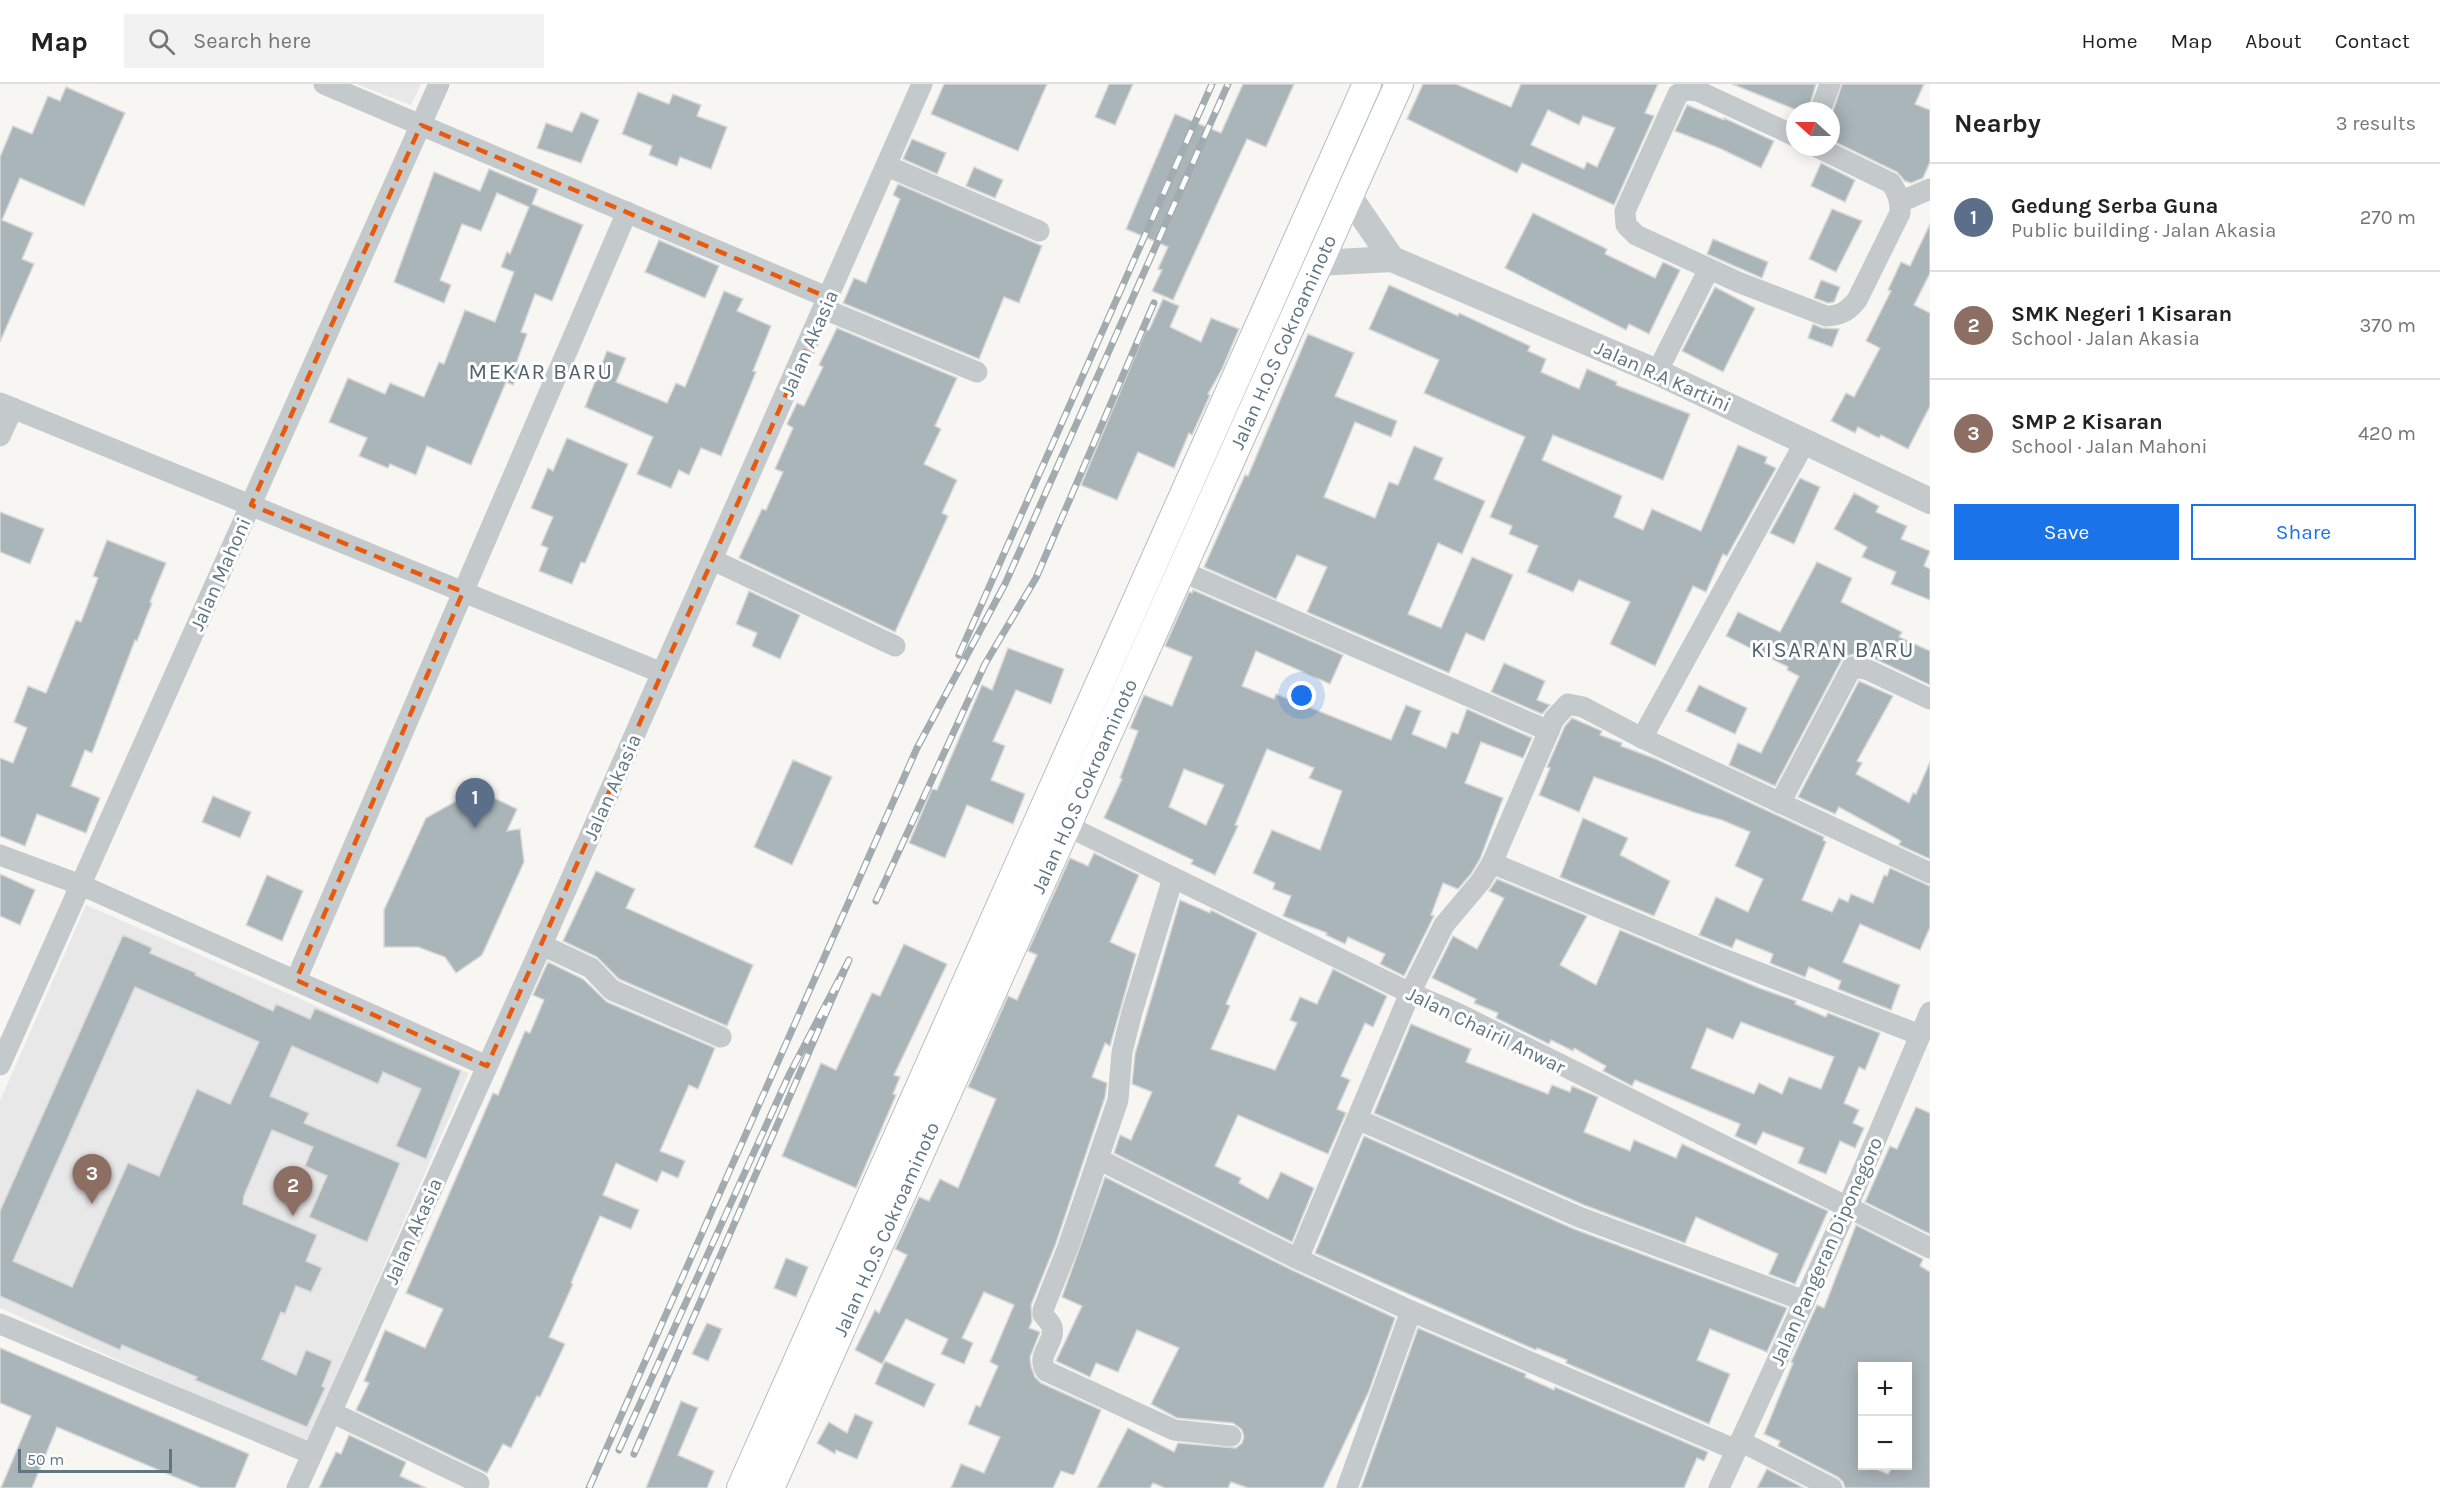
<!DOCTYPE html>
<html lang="en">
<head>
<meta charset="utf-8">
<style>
  :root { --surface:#fff; --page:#f2f2f2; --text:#222; --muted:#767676; --line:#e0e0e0; --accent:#1a73e8 }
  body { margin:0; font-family:Karla,sans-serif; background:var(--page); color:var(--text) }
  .controls { position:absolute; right:18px; bottom:18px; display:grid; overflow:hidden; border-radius:0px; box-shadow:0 3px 15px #0003 }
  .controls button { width:54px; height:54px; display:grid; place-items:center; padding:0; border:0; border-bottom:2px solid var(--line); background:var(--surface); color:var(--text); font:30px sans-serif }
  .compass { position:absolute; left:1786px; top:18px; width:54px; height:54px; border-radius:50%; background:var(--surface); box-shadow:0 3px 15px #0003; rotate:291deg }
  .scale { position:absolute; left:18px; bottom:15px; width:154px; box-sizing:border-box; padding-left:6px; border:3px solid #607680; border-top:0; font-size:16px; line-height:21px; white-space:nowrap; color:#607680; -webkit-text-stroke:4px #fff; paint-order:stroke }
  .you { position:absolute; left:1302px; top:612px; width:21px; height:21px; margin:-15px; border:4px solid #fff; border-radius:50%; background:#1a73e8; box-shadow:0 0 0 9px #1a73e833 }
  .badge { display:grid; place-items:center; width:39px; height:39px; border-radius:50%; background:var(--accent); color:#fff; font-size:20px; font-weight:700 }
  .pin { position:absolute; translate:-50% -50px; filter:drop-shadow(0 2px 3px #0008) }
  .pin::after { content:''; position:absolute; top:32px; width:21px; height:18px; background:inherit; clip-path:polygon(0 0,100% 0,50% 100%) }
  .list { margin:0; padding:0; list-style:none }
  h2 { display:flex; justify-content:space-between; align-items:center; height:78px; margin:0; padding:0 24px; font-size:26px }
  h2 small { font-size:20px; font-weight:400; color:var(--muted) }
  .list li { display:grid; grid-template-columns:39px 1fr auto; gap:18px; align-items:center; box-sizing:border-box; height:108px; padding:0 24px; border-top:2px solid var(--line) }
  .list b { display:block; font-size:22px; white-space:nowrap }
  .list p { margin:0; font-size:20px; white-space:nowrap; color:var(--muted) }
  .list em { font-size:20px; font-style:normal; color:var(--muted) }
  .actions { display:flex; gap:12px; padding:18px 24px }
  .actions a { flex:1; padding:14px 0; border:2px solid var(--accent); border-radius:0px; text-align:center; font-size:21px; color:var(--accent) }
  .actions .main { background:var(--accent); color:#fff }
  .icon { flex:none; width:33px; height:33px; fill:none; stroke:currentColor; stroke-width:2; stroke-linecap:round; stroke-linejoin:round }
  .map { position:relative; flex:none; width:1930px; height:1404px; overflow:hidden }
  header { display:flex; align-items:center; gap:36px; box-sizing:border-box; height:84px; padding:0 30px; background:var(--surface); border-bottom:2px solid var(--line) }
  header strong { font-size:28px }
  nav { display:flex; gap:33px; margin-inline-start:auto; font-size:21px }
  .search { width:420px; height:54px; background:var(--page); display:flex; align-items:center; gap:15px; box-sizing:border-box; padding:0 21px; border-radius:0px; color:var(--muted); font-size:22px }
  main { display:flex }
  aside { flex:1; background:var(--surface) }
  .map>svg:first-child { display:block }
  .built { fill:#e7e8e7 }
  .building { fill:#aab5b9; stroke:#d8d8d6; stroke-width:1.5; fill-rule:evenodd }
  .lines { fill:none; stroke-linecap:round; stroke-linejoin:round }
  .secondary-casing { stroke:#b6bdc0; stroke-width:30 }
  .minor { stroke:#c4c9cb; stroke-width:21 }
  .tertiary { stroke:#c4c9cb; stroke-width:26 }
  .secondary { stroke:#fff; stroke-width:28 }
  .rail-casing { stroke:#a2abaf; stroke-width:7 }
  .rail { stroke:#fff; stroke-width:4.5; stroke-dasharray:14; stroke-linecap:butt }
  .marked { fill:none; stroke:#e8590c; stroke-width:4.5; stroke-dasharray:12 8; stroke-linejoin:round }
  .labels { text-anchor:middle; stroke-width:6; stroke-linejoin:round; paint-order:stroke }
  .street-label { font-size:20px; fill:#607680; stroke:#fff }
  .quarter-label { font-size:22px; letter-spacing:1.5px; fill:#53636a; stroke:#fff }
</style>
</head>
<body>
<header>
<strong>Map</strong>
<div class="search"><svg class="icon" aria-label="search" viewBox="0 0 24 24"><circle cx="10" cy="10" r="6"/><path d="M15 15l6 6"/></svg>Search here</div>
<nav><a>Home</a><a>Map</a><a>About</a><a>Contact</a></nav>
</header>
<main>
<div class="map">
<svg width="1930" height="1404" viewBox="0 0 1930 1404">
  <rect width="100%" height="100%" fill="#f7f6f3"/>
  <g class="built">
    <polygon points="356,0 421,0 411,21"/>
    <polygon points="86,821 469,989 306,1359 0,1224 0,1017"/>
  </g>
  <g class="building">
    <polygon points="944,0 1047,0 1018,67 931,30"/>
    <polygon points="1109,0 1133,0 1115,41 1095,33"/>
    <polygon points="1243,0 1294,0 1266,63 1247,55 1173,216 1152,207 1162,186 1158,185 1168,163 1126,145 1175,30 1221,49"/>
    <path d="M1423,0H1456L1511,23L1521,0H1658L1645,29L1654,32L1614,121L1522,79L1517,89L1407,35ZM1548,26L1579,41L1583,32L1615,44L1597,83L1587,78L1584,85L1531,61Z"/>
    <polygon points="1732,0 1816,0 1808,27 1799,27"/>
    <polygon points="1842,0 1924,0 1915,20 1930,26 1930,78 1923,94 1911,99 1905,97 1897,88 1831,56 1831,33"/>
    <polygon points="66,3 125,29 84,122 20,94 2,136 33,149 22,175 34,180 0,258 0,73 13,42 32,50 48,12 60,17"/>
    <polygon points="638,8 669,20 673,10 701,21 697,32 727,43 711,85 680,73 677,82 649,71 652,62 622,50"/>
    <polygon points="1687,21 1724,36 1724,34 1774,57 1761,84 1719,64 1675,47"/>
    <polygon points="581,28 599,36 581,79 537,64 546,39 572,48"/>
    <polygon points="912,55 946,69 937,90 903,75"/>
    <polygon points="1821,79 1855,96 1845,118 1811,102"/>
    <polygon points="974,83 1003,96 995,114 966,102"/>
    <polygon points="489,85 538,105 532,120 583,141 552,217 535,210 521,248 527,250 516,280 521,282 513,301 506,298 471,381 427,362 416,391 390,380 388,384 359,372 367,354 329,338 348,294 385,310 390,299 424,313 439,278 444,280 465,226 495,238 514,188 501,183 507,168 510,170 529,123 497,109 481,147 462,140 440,196 451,201 444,219 394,198 434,88 480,107"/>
    <polygon points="898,100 1042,162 1019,219 1004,213 979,275 843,219 854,194 866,199 900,115 893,111"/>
    <polygon points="1832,125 1862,137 1836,188 1809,175"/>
    <polygon points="1533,129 1607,165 1605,170 1655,194 1663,178 1680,186 1649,250 1629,240 1626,246 1505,184"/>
    <polygon points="1930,140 1930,189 1914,221 1930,229 1930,322 1908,365 1881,351 1879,354 1858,343 1855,349 1831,337 1846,309 1854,313 1880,264 1866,257 1891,207 1888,206 1901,178 1910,182"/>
    <polygon points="1713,155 1768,178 1762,194 1707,170"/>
    <polygon points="659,156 719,182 705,214 645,188"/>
    <polygon points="1821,196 1840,203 1834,218 1828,219 1814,214"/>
    <polygon points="1389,201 1458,232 1459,229 1530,262 1528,267 1546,275 1541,288 1579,305 1587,285 1617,298 1616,301 1690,330 1663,396 1553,351 1542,376 1622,412 1614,433 1643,446 1652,425 1701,447 1738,361 1767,373 1765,379 1776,384 1727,472 1723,470 1706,508 1693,502 1655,582 1610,560 1630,518 1579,496 1573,508 1527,488 1538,462 1509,450 1512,442 1490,433 1525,353 1424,309 1439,276 1369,245"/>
    <polygon points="1715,203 1755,224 1723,288 1682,267"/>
    <polygon points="724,207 743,215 737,227 771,242 753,287 756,288 721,372 701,364 689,391 679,386 671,404 637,390 653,353 585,323 607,267 626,274 616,298 667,319 676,299 685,303"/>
    <polygon points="1163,215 1179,222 1170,243 1201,258 1211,234 1239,245 1222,285 1208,310 1210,311 1192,351 1189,349 1174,384 1138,368 1117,416 1081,401 1146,246 1149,246"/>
    <polygon points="1813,240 1822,244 1839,245 1832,263 1808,254"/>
    <polygon points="837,244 957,294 935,342 941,345 924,380 957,396 942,429 948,432 895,548 739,474 762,425 766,426 783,388 775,385 793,344 787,340 797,319 804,322 823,283 819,281"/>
    <polygon points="1308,250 1354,269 1335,312 1397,337 1391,353 1355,338 1324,413 1375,434 1389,398 1398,401 1414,362 1443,374 1434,395 1485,417 1462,470 1438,459 1408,530 1441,544 1472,473 1513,491 1484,557 1466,549 1449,589 1307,528 1327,483 1297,471 1276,515 1204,483 1245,391 1248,392"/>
    <polygon points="567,354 628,380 585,479 581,478 572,500 539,487 548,464 541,461 553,433 531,424 548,384 553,387"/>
    <polygon points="1800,394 1820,403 1794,460 1770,449"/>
    <polygon points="1854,409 1879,422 1876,428 1907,442 1901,455 1930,467 1924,482 1930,485 1930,516 1891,500 1896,488 1862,473 1867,463 1834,445"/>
    <polygon points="0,428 44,445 30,480 0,468"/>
    <polygon points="107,456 166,479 150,518 152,519 137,557 135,556 92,669 85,666 71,702 100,714 86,749 37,730 25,762 0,752 0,674 13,679 27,644 14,638 28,602 46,609 76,536 81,538 98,494 93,492"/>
    <polygon points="1817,478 1852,494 1841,518 1902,548 1899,553 1930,567 1930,601 1871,573 1854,570 1846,572 1841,577 1775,702 1729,681 1738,659 1761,669 1799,592 1787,586 1788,583 1726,552 1738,528 1780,548"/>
    <path d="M1193,506L1343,571L1330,600L1256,567L1242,602L1274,615L1276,610L1391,656L1406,621L1421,627L1412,650L1446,664L1452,648L1458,650L1467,625L1532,654L1523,674L1481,658L1465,699L1503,714L1480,775L1471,790L1458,805L1443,799L1431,831L1434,832L1404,892L1380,880L1385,870L1348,853L1345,860L1326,851L1327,849L1283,832L1291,812L1273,805L1275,799L1253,789L1272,746L1320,766L1342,707L1309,694L1314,684L1267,665L1235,741L1238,742L1215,791L1191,780L1193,776L1104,734L1122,695L1120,694L1138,647L1130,644L1144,611L1172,622L1192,573L1165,562L1189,508L1192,509ZM1184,685L1224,701L1206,741L1169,723Z"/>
    <polygon points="749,507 800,531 780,575 752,562 757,549 736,540"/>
    <polygon points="1008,564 1064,585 1051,620 1016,606 993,657 1005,662 991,696 1025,710 1013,740 967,721 945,774 909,759 932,705 937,706 982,601 992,606"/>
    <polygon points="1504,579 1545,597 1537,616 1550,621 1542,630 1491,608"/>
    <polygon points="1859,597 1893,612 1857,677 1862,679 1856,690 1909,719 1913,709 1916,710 1930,678 1930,775 1899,761 1901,757 1839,723 1835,730 1798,713"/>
    <polygon points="1699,601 1747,624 1735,650 1686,627"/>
    <polygon points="1572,634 1602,647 1600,651 1622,659 1621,662 1656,675 1824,753 1823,756 1826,758 1802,816 1832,828 1839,814 1848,818 1851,810 1873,819 1884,791 1887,792 1890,784 1930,802 1930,843 1920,866 1860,840 1843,878 1900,901 1891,926 1838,905 1841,897 1809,883 1805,893 1770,879 1773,870 1736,855 1732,864 1699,851 1716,813 1748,828 1763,795 1735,782 1750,748 1722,736 1696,729 1594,693 1579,728 1539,711 1550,684 1547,683 1565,642"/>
    <polygon points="793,676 832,693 792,781 754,763"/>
    <polygon points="467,701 517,725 507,747 520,745 524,778 482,871 456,889 445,873 418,863 384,863 384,826 426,734 460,715"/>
    <polygon points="213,712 251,728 240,754 202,738"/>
    <polygon points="1583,734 1628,754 1620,771 1670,797 1654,832 1560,793"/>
    <polygon points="1094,769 1139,791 1110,858 1136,870 1110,962 1105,959 1092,993 1107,999 1105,1013 1056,1159 1031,1221 1032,1237 1029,1244 1040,1248 1030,1273 1031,1282 1035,1293 1041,1299 1101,1326 1075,1389 1073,1391 1061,1387 1053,1404 951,1404 961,1380 984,1389 1000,1353 968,1340 976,1321 980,1323 998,1282 990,1278 1014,1221 984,1208 962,1254 973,1259 964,1280 941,1270 948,1255 906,1235 882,1280 855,1266 875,1226 879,1229 907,1171 895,1165 919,1113 929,1117 940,1095 958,1104 996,1015 968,1003 1008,912 1017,916 1037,871 1028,867 1070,774 1088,782"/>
    <polygon points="596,787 635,805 626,824 753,881 727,942 619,895 597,873 563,857"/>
    <polygon points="0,790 35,806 20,841 0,832"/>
    <polygon points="267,791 303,807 282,857 246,841"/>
    <path d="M1497,795L1587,832L1560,881L1596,901L1620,846L1759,904L1796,917L1795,920L1826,933L1828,929L1880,949L1865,986L1859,983L1844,1019L1859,1026L1853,1039L1864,1044L1855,1064L1840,1057L1826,1090L1798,1079L1804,1064L1763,1048L1756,1061L1735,1052L1740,1040L1635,996L1632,1002L1603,987L1606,982L1574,964L1573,967L1551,956L1549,960L1496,934L1498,929L1474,919L1476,915L1432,894L1453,852L1477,865L1504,814L1489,807ZM1741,938L1834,973L1821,1005L1789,993L1782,1010L1759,999L1754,1010L1691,984L1707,944L1733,955Z"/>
    <polygon points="1180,816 1210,829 1211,826 1257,849 1226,920 1230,922 1211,965 1275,986 1297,939 1290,936 1300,913 1317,920 1333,885 1387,912 1373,943 1365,939 1341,992 1350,996 1337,1025 1346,1029 1328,1070 1238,1031 1215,1082 1241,1094 1239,1099 1268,1115 1281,1088 1314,1104 1292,1158 1114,1069 1120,1051 1131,1056 1152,1008 1132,1000 1135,970"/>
    <path d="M123,851L152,864L150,869L196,889L195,891L273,927L276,920L310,935L315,924L461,987L426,1075L396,1062L421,1005L383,988L378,1000L292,962L270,1012L309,1029L304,1039L400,1079L367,1158L309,1133L327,1092L305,1082L313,1063L272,1046L244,1112L243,1120L317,1151L306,1177L322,1184L311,1208L296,1202L285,1230L281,1228L262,1275L296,1291L306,1266L332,1277L322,1302L325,1304L307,1343L195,1296L197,1293L122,1261L120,1266L0,1212V1127ZM135,903L259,958L230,1020L197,1005L159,1092L128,1079L72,1203L13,1177Z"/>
    <polygon points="904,860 947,880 894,991 900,993 893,1010 896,1011 856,1104 782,1072 821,979 836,986 872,909 880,912"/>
    <polygon points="548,878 583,895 607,918 715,964 698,1005 689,1001 660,1067 685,1077 678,1094 662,1087 657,1098 616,1079 603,1111 639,1126 631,1145 600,1132 571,1199 573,1200 549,1253 565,1260 540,1313 537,1312 511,1364 503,1360 487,1389 356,1326 369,1299 364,1297 385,1246 425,1264 443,1225 406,1209 493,1009 498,1011 525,947 530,949 544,916 533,911"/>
    <polygon points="1411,940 1471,965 1466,978 1548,1010 1552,1001 1570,1008 1572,1002 1598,1013 1584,1048 1630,1067 1634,1056 1676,1074 1682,1060 1828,1127 1795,1200 1769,1190 1778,1170 1696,1133 1685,1159 1584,1121 1374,1029"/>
    <polygon points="1916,1023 1930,1029 1930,1150 1865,1118 1890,1062 1897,1065"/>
    <polygon points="1364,1052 1574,1145 1787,1224 1767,1268 1710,1245 1697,1276 1730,1290 1709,1340 1566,1279 1567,1276 1537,1264 1536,1266 1315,1169"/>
    <polygon points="1105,1093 1292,1186 1395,1234 1369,1307 1323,1404 1248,1404 1231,1398 1228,1404 1165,1404 1153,1399 1150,1404 1097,1404 1128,1344 1174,1368 1178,1359 1236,1364 1242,1359 1244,1353 1242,1346 1233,1339 1177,1334 1151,1320 1179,1264 1137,1246 1118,1288 1096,1279 1090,1293 1056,1277 1082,1222 1062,1213"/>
    <path d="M1856,1141L1923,1175L1920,1182L1930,1188V1404H1845L1843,1398L1838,1393L1778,1362L1780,1357L1764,1350L1793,1279L1791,1278L1817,1221L1824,1224ZM1863,1282H1908V1382H1893L1888,1390L1869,1382H1863Z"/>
    <polygon points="786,1174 808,1183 796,1213 774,1204"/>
    <polygon points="707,1239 722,1245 708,1277 692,1270"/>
    <polygon points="1418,1244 1526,1290 1525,1293 1554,1306 1555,1303 1708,1368 1704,1377 1697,1374 1684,1404 1361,1404"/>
    <polygon points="0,1264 249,1370 235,1404 201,1404 57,1343 32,1404 1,1404 31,1332 0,1319"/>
    <polygon points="885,1277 935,1300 924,1323 875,1300"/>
    <polygon points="681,1317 698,1324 678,1371 714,1387 707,1404 646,1404"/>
    <polygon points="855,1330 873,1338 857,1375 836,1366 835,1370 817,1359 829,1338 847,1349"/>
    <polygon points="349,1351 406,1378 400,1392 426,1404 319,1404 336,1368 341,1370"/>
    <polygon points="1767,1385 1804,1404 1757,1404"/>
  </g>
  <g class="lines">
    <g class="secondary-casing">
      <g id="secondary">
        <polyline points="741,1404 1367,0"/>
        <polyline points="770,1404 1399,0"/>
      </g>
    </g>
    <g class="minor">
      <polyline points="324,0 829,214"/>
      <polyline points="1820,27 1830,0"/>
      <path d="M1795,52L1698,7L1687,6L1678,10L1625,127L1626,141L1636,151L1738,198L1826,232C1840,232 1848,227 1857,216L1900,129C1900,116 1898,109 1891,99L1817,63"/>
      <polyline points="887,82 1039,147"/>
      <polyline points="1900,118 1930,105"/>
      <polyline points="824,225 977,288"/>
      <polyline points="1657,288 1709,185"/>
      <polyline points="0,319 662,589"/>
      <polyline points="0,352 13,324"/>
      <polyline points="713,476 895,562"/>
      <polyline points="1181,487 1549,647"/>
      <polyline points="1642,654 1805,358"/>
      <polyline points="1780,719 1852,583 1866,585 1930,615"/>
      <polyline points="1055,736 1410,909 1459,930 1930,1164"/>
      <polyline points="0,771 81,801 487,982"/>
      <polyline points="1492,779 1716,872 1920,951"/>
      <path d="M1173,794L1132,928L1122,968L1118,1016L1068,1163L1043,1226V1230C1045,1234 1051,1239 1052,1243C1056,1259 1035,1271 1046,1287L1174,1346L1231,1352"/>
      <polyline points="542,861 591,884 612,906 721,953"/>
      <polyline points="296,896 627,128"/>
      <polyline points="0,981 439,0"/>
      <polyline points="1357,1035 1579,1133 1805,1217"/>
      <polyline points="1098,1075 1298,1175 1411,1227 1736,1366"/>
      <polyline points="1298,1175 1410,909 1444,841 1481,797 1492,779 1554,635 1568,620 1583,623 1642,654 1930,789"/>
      <polyline points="0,1240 312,1370"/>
      <polyline points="331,1328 479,1399"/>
      <polyline points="1740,1357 1832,1404"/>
      <polyline points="297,1404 536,874 922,0"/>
      <polyline points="1347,1404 1411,1227"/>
      <polyline points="1719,1404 1847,1124 1930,928"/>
    </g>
    <g class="tertiary">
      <polyline points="1349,112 1392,175"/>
      <polyline points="1318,179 1392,175 1657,288 1930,417"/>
    </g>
    <use href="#secondary" class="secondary"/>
    <g class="rail-casing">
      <g id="rail">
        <polyline points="959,571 1212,0"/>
        <polyline points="876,817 985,580 1036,494 1154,219"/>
        <polyline points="619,1366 789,991 849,876 634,1370"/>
        <polyline points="589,1404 917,664 1005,500 1228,0"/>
      </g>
    </g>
    <use href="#rail" class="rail"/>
  </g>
  <path class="marked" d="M421,41L829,214L487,982L296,896L463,508L251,421Z"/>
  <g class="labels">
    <g class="street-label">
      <text transform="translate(1283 258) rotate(-66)" y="7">Jalan H.O.S Cokroaminoto</text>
      <text transform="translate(809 259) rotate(-66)" y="7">Jalan Akasia</text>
      <text transform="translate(1663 292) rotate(24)" y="7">Jalan R.A Kartini</text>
      <text transform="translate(220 490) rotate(-66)" y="7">Jalan Mahoni</text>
      <text transform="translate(1084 702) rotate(-66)" y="7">Jalan H.O.S Cokroaminoto</text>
      <text transform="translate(612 703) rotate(-66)" y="7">Jalan Akasia</text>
      <text transform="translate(1486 946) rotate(26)" y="7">Jalan Chairil Anwar</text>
      <text transform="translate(886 1145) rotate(-66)" y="7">Jalan H.O.S Cokroaminoto</text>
      <text transform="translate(413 1147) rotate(-66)" y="7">Jalan Akasia</text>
      <text transform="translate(1826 1167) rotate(-66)" y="7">Jalan Pangeran Diponegoro</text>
    </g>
    <g class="quarter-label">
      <text x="541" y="295">MEKAR BARU</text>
      <text x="1833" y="573">KISARAN BARU</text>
    </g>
  </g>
</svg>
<div class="controls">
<button>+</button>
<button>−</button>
</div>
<svg class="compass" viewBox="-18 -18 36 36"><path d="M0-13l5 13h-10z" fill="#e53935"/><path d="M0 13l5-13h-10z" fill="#767676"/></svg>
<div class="scale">50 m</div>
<div class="you"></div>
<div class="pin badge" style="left:475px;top:744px;background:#5c6f8a">1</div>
<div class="pin badge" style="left:293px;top:1132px;background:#8d6e63">2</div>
<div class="pin badge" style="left:92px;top:1120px;background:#8d6e63">3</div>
</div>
<aside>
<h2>Nearby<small>3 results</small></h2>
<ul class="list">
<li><span class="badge" style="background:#5c6f8a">1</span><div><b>Gedung Serba Guna</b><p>Public building · Jalan Akasia</p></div><em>270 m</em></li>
<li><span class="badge" style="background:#8d6e63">2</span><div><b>SMK Negeri 1 Kisaran</b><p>School · Jalan Akasia</p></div><em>370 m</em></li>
<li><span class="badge" style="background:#8d6e63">3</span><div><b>SMP 2 Kisaran</b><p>School · Jalan Mahoni</p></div><em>420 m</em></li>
</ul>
<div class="actions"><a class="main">Save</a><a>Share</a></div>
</aside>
</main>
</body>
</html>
